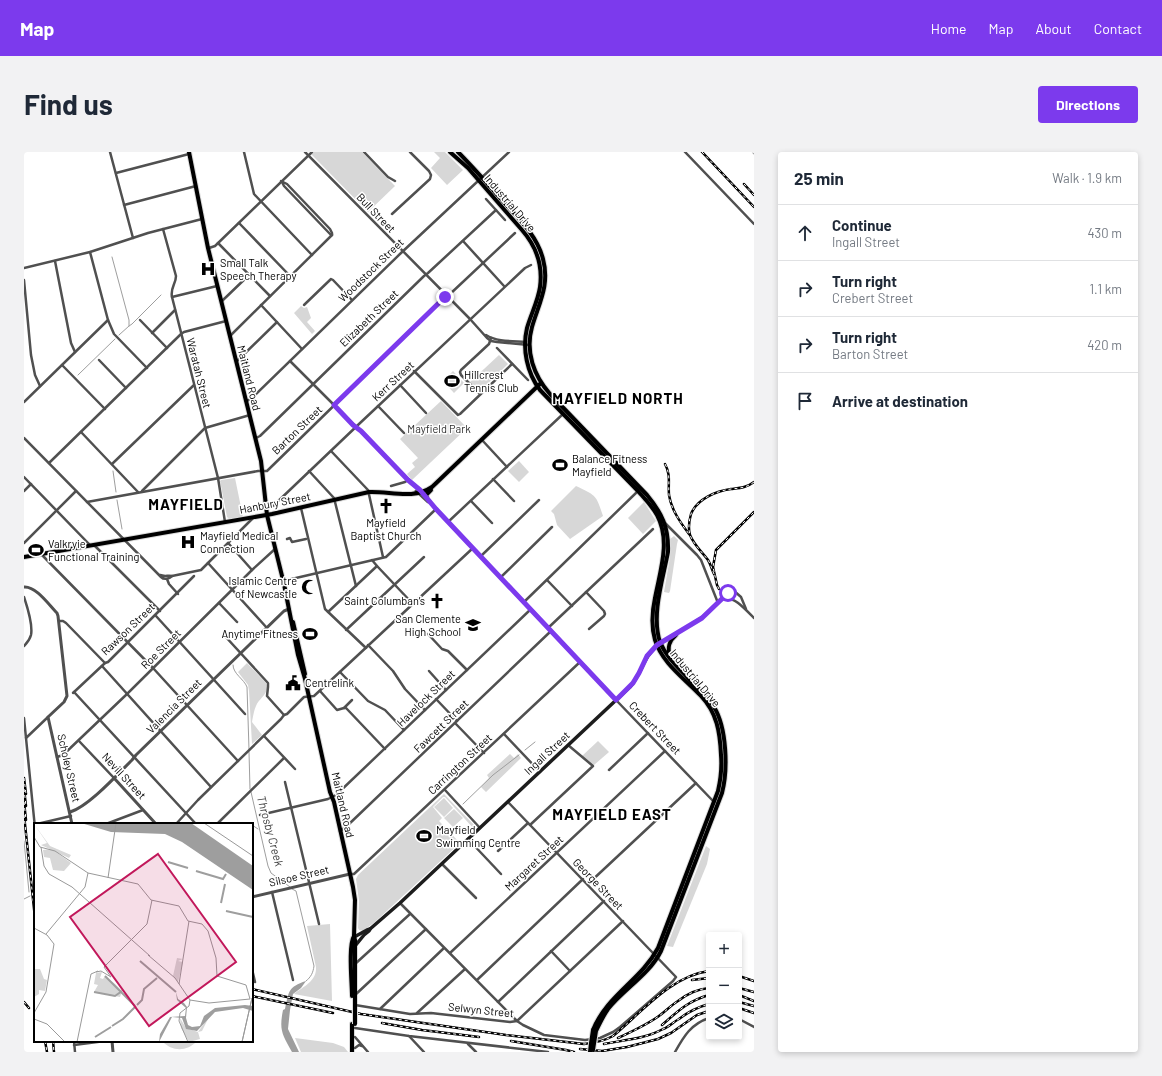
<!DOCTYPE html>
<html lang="en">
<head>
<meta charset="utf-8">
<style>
  :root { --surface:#fff; --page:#f2f2f3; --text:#1f2937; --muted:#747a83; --line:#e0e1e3; --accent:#7c3aed }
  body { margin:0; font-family:Barlow,sans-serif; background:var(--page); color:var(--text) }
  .controls { position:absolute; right:12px; bottom:12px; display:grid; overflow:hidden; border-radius:4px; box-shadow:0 2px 6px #0003 }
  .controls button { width:36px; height:36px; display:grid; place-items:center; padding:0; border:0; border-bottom:1px solid var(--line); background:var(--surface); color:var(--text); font:20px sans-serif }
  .stop { position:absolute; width:12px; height:12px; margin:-9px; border:3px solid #7c3aed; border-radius:50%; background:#fff }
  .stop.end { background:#7c3aed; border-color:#fff; box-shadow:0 1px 4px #0008 }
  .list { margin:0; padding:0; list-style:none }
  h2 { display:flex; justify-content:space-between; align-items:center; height:52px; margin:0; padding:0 16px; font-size:17px }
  h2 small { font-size:13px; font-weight:400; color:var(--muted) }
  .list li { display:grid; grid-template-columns:26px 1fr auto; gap:12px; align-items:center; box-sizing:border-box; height:56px; padding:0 16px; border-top:1px solid var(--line) }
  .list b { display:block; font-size:15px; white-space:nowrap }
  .list p { margin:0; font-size:13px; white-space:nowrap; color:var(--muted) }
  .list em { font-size:13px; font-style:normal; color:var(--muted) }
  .icon { flex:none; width:22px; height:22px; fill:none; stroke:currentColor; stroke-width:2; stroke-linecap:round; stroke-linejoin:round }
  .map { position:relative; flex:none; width:730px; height:900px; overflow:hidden; border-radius:4px }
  header { display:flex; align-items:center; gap:24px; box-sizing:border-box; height:56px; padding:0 20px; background:var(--accent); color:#fff }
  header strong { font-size:19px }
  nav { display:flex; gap:22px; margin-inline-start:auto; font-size:14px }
  .intro { display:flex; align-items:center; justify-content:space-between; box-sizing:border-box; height:96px; padding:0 24px }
  h1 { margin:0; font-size:28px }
  .button { padding:10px 18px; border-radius:4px; background:var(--accent); color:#fff; font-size:14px; font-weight:700 }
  main { display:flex; gap:24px; padding:0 24px }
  aside { flex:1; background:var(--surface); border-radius:4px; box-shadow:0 2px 6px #0003 }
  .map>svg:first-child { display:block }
  .green { fill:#d7d7d7 }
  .water { fill:#9e9e9e }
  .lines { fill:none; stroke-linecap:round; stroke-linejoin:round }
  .stream { stroke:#9e9e9e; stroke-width:1 }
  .primary-casing { stroke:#dbdbdb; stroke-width:6 }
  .trunk-casing { stroke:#dbdbdb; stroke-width:6 }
  .minor { stroke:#505050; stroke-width:2.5 }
  .tertiary { stroke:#505050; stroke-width:3 }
  .secondary { stroke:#1d1d1d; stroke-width:3.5 }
  .primary { stroke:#000; stroke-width:4 }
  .trunk { stroke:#000; stroke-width:4 }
  .rail-casing { stroke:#000; stroke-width:2.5 }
  .rail { stroke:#fff; stroke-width:1; stroke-dasharray:3; stroke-linecap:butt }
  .primary-bridge-casing { stroke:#dbdbdb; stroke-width:6; stroke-linecap:butt }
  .trunk-bridge-casing { stroke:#dbdbdb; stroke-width:6; stroke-linecap:butt }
  .primary-bridge { stroke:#000; stroke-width:4 }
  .trunk-bridge { stroke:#000; stroke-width:4 }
  .route { stroke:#7c3aed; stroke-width:5 }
  .labels { text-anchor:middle; stroke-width:3; stroke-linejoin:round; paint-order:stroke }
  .street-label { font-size:11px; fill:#000; stroke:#fff }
  .poi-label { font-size:11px; fill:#000; stroke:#fff; text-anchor:start }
  .park-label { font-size:11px; fill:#2e2e2e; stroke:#fff }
  .water-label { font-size:12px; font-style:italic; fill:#3f3f3f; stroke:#fff }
  .district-label { font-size:15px; font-weight:bold; letter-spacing:1px; fill:#000; stroke:#fff }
  .inset-river { fill:none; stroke:#9e9e9e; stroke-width:2 }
  .inset-road { fill:none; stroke:#999; stroke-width:1 }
  .view { fill:#c2185b; fill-opacity:0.15; stroke:#c2185b; stroke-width:2 }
  .inset-edge { fill:none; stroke:#000; stroke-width:2 }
</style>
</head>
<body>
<header>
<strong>Map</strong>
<nav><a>Home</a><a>Map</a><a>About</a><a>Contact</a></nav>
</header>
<div class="intro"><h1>Find us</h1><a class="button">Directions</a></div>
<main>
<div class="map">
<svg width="730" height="900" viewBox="0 0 730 900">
  <rect width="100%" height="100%" fill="#fff"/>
  <g class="green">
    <polygon points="290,0 338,0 371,34 344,60 287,2"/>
    <polygon points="410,0 421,0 439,18 423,33 407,16 416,6"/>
    <polygon points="277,154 280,156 283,155 287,166 283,170 291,179 288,182 270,161"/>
    <polygon points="475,203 484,212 457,238 455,238 446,230"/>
    <polygon points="429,219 440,231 430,241 419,229"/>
    <polygon points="417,249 443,276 388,328 383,322 391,315 388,311 394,306 376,287"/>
    <polygon points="495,309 505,320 495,330 484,319"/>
    <polygon points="211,326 219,365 205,367 203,365 196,329 197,328"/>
    <path d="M552,334C573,344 572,343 579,364L546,387L533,373L530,362L527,359Z"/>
    <polygon points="620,350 632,369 619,382 604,366"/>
    <polygon points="650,384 654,388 653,392 646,439 645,441 640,440 646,405 646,387"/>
    <path d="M223,511L242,531C246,542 235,546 232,554C230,558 229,565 228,570L238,583L228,592L225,539L224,533L214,520Z"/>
    <polygon points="574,589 585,600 570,613 558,604"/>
    <polygon points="486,602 490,606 494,602 497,606 462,640 457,635 465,626 463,623"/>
    <polygon points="420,642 452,675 450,677 421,645 419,645 409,655 418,666 415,669 436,691 351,770 339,779 335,778 334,776 335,749 332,727 334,723"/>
    <polygon points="420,646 429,656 420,665 410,655"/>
    <polygon points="430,657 439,666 429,675 420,666"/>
    <polygon points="682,694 686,697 683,712 649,795 643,794"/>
    <path d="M306,772L308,849L270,842C280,834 293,829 292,815L283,774Z"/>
    <polygon points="271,886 309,891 320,895 324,900 277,900"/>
    <path d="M138,889H173C163,900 148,900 138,889Z"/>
  </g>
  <path class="water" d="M282,829L277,836L269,842L266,858L264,877L275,900H268C258,882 255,878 259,858L261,857C265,839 264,835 282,829Z"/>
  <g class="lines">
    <g class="stream">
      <polyline points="88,105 105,168 105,174"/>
      <polyline points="95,183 105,174 108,172 137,143"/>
      <polyline points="54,223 91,187"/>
      <polyline points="89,319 92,340"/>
      <polyline points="93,348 98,377"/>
      <path d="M209,513C209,522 220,527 223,535L225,597"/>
      <polyline points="501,598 511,590"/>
      <polyline points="225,600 226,637"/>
      <polyline points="227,640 244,714 247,721 266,735"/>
      <polyline points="439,652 469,623 495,603"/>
      <polyline points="228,673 234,677"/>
      <polyline points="0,689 5,740"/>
      <path d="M268,737L272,739L290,814C289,821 287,825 282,829"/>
      <polyline points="0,747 6,744"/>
    </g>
    <g class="primary-casing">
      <g id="primary">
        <polyline points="165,0 184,96 237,309 243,363 260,432 274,503 281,527 306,640 310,650 329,735 331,748 330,784 331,788 331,855"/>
        <polyline points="403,346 402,343 407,338"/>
        <path d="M0,405L248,362L345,340C366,339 389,348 408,335L517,231"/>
        <polyline points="269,470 281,522"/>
        <path d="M328,844C328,832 324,793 330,784"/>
        <polyline points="328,900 328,872"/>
      </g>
    </g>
    <g class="trunk-casing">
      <g id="trunk">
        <path d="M426,0L444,16L498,78C512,94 519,113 516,135C514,149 507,162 503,176C498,197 503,221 516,238L614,339C621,347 628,354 633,363C647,389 636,419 631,446C628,460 627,474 631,488C638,511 661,527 677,544C693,561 696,580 697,603C698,615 697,626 694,639L634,796C617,828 583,843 569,878"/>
        <path d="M434,0C449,15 463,31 477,47C493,65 513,83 519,107C526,133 515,151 508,175C501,200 510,224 526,242L623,343C638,361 645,376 644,400C639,427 627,463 636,490C642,505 655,516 666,528C674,536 684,545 690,555C703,576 704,618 698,641L637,799C625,823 601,836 584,857C579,864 576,871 572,879"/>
        <path d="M646,504C643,495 645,489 652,483"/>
      </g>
    </g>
    <g class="minor">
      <polyline points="86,0 109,86"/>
      <polyline points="220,0 230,42 288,103"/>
      <polyline points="281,0 446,167 463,186 467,189 473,190 505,193"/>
      <polyline points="340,0 364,25 371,29"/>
      <polyline points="661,0 730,72"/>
      <polyline points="92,21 165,2"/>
      <polyline points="257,29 263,32 306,77 308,81 308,83"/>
      <polyline points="258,30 260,34 307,83"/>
      <polyline points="462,47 481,68"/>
      <polyline points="100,53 172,34"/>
      <polyline points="368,62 406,27 407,23 405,19 386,0"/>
      <polyline points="215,71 266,124"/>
      <path d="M139,77L152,124C152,132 146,136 148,145L194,326L201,370"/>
      <polyline points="439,89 480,134"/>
      <polyline points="194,91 246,144"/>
      <polyline points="185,96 191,94 288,0"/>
      <polyline points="66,100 84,168 90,182 123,216"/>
      <polyline points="31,109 47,191 51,200"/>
      <polyline points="0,116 66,100 124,81 178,67"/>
      <polyline points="0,128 7,203 11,223 16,234"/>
      <polyline points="148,145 193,134"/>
      <polyline points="198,149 225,123"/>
      <polyline points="237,153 278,197"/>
      <polyline points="280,153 307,127 309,128 328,148"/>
      <polyline points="116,168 143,196"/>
      <polyline points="128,181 151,158"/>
      <path d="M462,183C473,190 489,189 502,190"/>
      <polyline points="206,184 308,83"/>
      <polyline points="473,196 504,228"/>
      <polyline points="75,208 102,236"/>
      <polyline points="213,209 253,170"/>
      <polyline points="266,209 327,270 337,279 384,328 395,338"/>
      <polyline points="38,213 81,257"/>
      <polyline points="390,219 434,263 436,262 488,212"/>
      <polyline points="376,233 402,261"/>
      <polyline points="456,242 437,223 436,220 437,218 465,192 467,186"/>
      <polyline points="222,249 227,247 377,101 485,0"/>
      <polyline points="0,250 84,168"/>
      <polyline points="354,254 380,281"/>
      <polyline points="57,280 114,340"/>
      <path d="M0,286L137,425C140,428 145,427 148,424"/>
      <polyline points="232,286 236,284 400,124 404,121 472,58"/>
      <polyline points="458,288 483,315"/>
      <polyline points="307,299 344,338 359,405"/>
      <polyline points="25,311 157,182 160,180 202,169"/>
      <polyline points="88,312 170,233"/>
      <polyline points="285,319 310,346 332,434"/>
      <polyline points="0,325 66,393"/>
      <polyline points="469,327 490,349"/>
      <polyline points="367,334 381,330 384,328"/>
      <polyline points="0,339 7,332"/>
      <polyline points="118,339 181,276 226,263"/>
      <polyline points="447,349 468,371"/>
      <polyline points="63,350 234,319 243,319 421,145 425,143 491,81"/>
      <polyline points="242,355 249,354 335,272 501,116 507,113"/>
      <polyline points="277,356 301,457 342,496"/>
      <polyline points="424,370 539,262"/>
      <polyline points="641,371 673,403 677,408 694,451"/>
      <polyline points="263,387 266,386 268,390 282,387"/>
      <polyline points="0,391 52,339"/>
      <polyline points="205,392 228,418"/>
      <polyline points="70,393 136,459"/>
      <polyline points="17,402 129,516 214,609"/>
      <polyline points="457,404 515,348"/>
      <polyline points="348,408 353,414 389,452"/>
      <polyline points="184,411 243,476"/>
      <path d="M136,423C141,425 144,423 148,424L177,418L230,365"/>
      <polyline points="477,425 528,375"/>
      <polyline points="143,427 145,432 154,442"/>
      <polyline points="523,428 548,454"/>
      <polyline points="259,429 362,405 412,357"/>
      <polyline points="562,440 580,459 581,462 580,464 565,477"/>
      <path d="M0,445C3,454 9,473 7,483C6,487 3,491 0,494"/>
      <path d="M699,447C702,447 706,446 709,448C715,450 725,461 730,466"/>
      <polyline points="500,450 614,339"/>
      <polyline points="195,451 213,470"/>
      <polyline points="304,460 353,414"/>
      <polyline points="132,464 221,562"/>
      <polyline points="35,469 39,469 42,471 81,511"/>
      <polyline points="524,476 629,377"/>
      <polyline points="322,478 400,405"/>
      <polyline points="404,482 418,497 424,499 443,518"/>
      <polyline points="200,483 244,531 244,535 243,544 260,563"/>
      <polyline points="637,491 678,465 709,438 717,445 722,457"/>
      <polyline points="344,493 369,519 381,537 401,558"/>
      <polyline points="78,514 187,635"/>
      <polyline points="405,519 422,538"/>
      <polyline points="316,520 344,549 361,558 380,578"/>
      <polyline points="296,539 313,558 320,556 328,548"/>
      <polyline points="50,540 172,672"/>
      <polyline points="49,541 81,511 84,510 170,424"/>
      <polyline points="412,547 433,569"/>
      <polyline points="592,548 690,650"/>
      <polyline points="320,556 322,556 361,597"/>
      <polyline points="0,566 11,676"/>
      <polyline points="431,571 460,601"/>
      <polyline points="480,582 516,620"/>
      <polyline points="240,584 271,617"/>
      <polyline points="2,586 24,565"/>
      <polyline points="55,589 90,626"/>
      <polyline points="33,605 39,603 103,542 228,418 251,397"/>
      <polyline points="585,618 624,581"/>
      <polyline points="261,630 295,772"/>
      <polyline points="421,638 456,676"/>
      <polyline points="236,663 304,647 312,643 507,457"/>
      <polyline points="13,672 47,664"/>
      <polyline points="82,672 119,658"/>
      <polyline points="152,672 174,648 257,567 260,563 263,562 280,545 290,544 449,396"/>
      <polyline points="193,672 260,606"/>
      <polyline points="506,673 569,614 544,593"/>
      <polyline points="316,679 319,677 324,673 527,479"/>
      <polyline points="444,687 477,722"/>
      <polyline points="474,699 504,671"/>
      <polyline points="418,712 452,746"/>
      <polyline points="327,722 330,722 556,510"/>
      <polyline points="564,732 672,631"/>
      <polyline points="248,740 269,828"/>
      <polyline points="376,751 493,869 499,873 520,883 561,888 576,886 589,880 596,875 649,829 652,825 484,650"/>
      <polyline points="527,799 546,819"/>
      <polyline points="426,801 641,599"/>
      <polyline points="331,812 386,762"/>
      <polyline points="228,817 231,830"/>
      <polyline points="453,828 559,727"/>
      <polyline points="331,843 402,777"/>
      <polyline points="474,850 580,749"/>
      <polyline points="331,853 386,862 407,861 486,870 493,869"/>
      <polyline points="356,857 420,796"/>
      <polyline points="393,861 441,817"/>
      <polyline points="715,867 730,875"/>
      <polyline points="493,869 599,769"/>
      <polyline points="331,876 385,884 524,900"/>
      <polyline points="385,884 400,900"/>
      <polyline points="331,885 344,900"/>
      <polyline points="50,889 51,900"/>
      <polyline points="444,892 452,900"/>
      <polyline points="50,893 81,889"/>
      <polyline points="331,896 335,893 338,894"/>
      <path d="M651,900C660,884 667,872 685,866"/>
    </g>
    <g class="tertiary">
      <polyline points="395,338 412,357 592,548"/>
      <polyline points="392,339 404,350"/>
      <path d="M0,435C12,434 25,453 33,461L34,464L43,544L40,550L24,565L48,672"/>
      <polyline points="90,626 132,672"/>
      <path d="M46,660C64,655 93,623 108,608L112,603L260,459L265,457"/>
      <polyline points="228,745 326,722"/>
      <polyline points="88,889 89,900"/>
    </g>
    <g class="secondary">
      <polyline points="332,784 343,778 346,777"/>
      <path d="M331,794L340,783L345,779L346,777L376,751L606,535C618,521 619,505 634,493"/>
    </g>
    <use href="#primary" class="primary"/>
    <use href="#trunk" class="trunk"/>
    <g class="rail-casing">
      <g id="rail">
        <polyline points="678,0 730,55"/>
        <polyline points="730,0 730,1"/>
        <polyline points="720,32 730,43"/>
        <path d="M641,312C647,323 644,331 645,343C647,357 656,370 665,382"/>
        <path d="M690,422C688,418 687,413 684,408C678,400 670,393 666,383C664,376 665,369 667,362C673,347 692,339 707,337C716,336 722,336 730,330"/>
        <polyline points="695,437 693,433 689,415 692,398 730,360"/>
        <polyline points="0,626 2,642"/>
        <polyline points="0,637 2,654"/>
        <polyline points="0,650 2,668"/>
        <polyline points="0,663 11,766"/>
        <polyline points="715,824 730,829"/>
        <polyline points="668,828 685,826"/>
        <polyline points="715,836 730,840"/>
        <path d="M228,837L337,862L482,883L560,892C571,891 580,889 589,884C618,860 647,824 685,819"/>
        <polyline points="715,843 730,849"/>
        <polyline points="228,844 309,861"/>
        <polyline points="0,850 5,856"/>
        <polyline points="715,850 730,854"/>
        <polyline points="715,856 730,861"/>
        <polyline points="358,871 398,878 455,885"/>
        <path d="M638,873C654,859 664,849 685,843"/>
        <path d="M594,886C607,880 620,874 632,866C640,861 646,854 654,849C663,842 674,837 685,836"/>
        <polyline points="21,889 23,900"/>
        <polyline points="29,889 30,900"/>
        <polyline points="487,889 542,898 550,900"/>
        <path d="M580,892C600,888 621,887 639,877C645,875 649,870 655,867C664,860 674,855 685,852"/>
        <polyline points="556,897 578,899 603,895 634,887 647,881 673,863 685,859"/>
      </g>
    </g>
    <use href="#rail" class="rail"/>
    <g class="primary-bridge-casing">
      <polyline id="primary-bridge" points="331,855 331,872"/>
    </g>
    <g class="trunk-bridge-casing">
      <g id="trunk-bridge">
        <polyline points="569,898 572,879"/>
        <polyline points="566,900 567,891 569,878"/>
      </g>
    </g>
    <use href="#primary-bridge" class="primary-bridge"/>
    <use href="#trunk-bridge" class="trunk-bridge"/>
  </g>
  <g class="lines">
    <polyline class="route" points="421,145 310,253 329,273 337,279 384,328 396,338 412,357 592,548 609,531 615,521 623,504 633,493 678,466 704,441"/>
  </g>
  <defs>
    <g id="hospital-bare" transform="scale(1.2)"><path d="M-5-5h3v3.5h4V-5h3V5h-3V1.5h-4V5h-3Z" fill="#000" stroke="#fff" stroke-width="2.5" paint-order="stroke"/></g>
    <g id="stadium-bare" transform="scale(1.2)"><path d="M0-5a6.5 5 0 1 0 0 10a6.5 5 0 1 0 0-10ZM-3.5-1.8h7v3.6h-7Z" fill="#000" stroke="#fff" stroke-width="2.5" paint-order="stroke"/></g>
    <g id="church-bare" transform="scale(1.2)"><path d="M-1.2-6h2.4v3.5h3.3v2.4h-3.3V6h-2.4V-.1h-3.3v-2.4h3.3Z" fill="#000" stroke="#fff" stroke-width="2.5" paint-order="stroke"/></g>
    <g id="mosque-bare" transform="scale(1.2)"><path d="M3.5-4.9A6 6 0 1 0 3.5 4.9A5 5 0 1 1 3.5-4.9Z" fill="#000" stroke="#fff" stroke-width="2.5" paint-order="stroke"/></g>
    <g id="school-bare" transform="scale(1.2)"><path d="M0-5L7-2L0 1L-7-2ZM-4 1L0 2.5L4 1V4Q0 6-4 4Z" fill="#000" stroke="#fff" stroke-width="2.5" paint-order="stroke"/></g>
    <g id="civic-bare" transform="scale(1.2)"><path d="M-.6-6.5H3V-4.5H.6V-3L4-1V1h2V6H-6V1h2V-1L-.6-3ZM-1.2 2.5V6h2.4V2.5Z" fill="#000" stroke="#fff" stroke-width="2.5" paint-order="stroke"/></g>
  </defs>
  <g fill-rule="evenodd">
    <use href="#hospital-bare" x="184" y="117"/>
    <use href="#stadium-bare" x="428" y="229"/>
    <use href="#stadium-bare" x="536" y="313"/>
    <use href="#church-bare" x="362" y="354"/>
    <use href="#hospital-bare" x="164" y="390"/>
    <use href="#stadium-bare" x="12" y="398"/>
    <use href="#mosque-bare" x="285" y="435"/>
    <use href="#church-bare" x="413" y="449"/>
    <use href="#school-bare" x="449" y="473"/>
    <use href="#stadium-bare" x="286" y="482"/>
    <use href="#civic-bare" x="269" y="531"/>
    <use href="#stadium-bare" x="400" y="684"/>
  </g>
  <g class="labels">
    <g class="street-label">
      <text transform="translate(486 51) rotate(49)" y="4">Industrial Drive</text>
      <text transform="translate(352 61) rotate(46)" y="4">Bull Street</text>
      <text transform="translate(347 118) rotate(-44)" y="4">Woodstock Street</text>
      <text transform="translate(345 166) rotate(-44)" y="4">Elizabeth Street</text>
      <text transform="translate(175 221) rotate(76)" y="4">Waratah Street</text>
      <text transform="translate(225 226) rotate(76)" y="4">Maitland Road</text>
      <text transform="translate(369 229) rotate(-43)" y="4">Kerr Street</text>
      <text transform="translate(273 278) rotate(-44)" y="4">Barton Street</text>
      <text transform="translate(251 351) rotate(-11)" y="4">Hanbury Street</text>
      <text transform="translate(104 477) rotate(-44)" y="4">Rawson Street</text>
      <text transform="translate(137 497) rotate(-45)" y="4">Roe Street</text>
      <text transform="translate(671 526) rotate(50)" y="4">Industrial Drive</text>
      <text transform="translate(402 546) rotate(-44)" y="4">Havelock Street</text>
      <text transform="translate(150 554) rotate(-45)" y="4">Valencia Street</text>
      <text transform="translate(417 574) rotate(-44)" y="4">Fawcett Street</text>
      <text transform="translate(631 576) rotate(46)" y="4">Crebert Street</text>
      <text transform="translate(523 601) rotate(-43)" y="4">Ingall Street</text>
      <text transform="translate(436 612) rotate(-43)" y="4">Carrington Street</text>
      <text transform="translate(45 616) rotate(77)" y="4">Scholey Street</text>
      <text transform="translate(100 624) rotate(47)" y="4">Nevill Street</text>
      <text transform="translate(319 653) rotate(77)" y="4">Maitland Road</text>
      <text transform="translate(510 711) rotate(-43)" y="4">Margaret Street</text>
      <text transform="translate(275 724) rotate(-13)" y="4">Silsoe Street</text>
      <text transform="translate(574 732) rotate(46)" y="4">George Street</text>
      <text transform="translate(457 858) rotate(6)" y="4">Selwyn Street</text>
    </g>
    <g class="poi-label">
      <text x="196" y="115">Small Talk<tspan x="196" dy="13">Speech Therapy</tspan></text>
      <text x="440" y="227">Hillcrest<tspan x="440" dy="13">Tennis Club</tspan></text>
      <text x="548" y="311">Balance Fitness<tspan x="548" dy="13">Mayfield</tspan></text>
      <text x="362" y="375" text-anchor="middle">Mayfield<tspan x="362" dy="13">Baptist Church</tspan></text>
      <text x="176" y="388">Mayfield Medical<tspan x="176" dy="13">Connection</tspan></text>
      <text x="24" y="396">Valkryie<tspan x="24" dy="13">Functional Training</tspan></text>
      <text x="273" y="433" text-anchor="end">Islamic Centre<tspan x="273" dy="13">of Newcastle</tspan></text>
      <text x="401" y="453" text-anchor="end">Saint Columban’s</text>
      <text x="437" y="471" text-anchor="end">San Clemente<tspan x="437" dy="13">High School</tspan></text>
      <text x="274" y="486" text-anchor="end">Anytime Fitness</text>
      <text x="281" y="535">Centrelink</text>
      <text x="412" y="682">Mayfield<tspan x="412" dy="13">Swimming Centre</tspan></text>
    </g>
    <g class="park-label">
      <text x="415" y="281">Mayfield Park</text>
    </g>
    <g class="water-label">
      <text transform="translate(246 679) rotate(75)" y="4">Throsby Creek</text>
    </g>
    <g class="district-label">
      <text x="594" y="252">MAYFIELD NORTH</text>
      <text x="162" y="358">MAYFIELD</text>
      <text x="588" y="668">MAYFIELD EAST</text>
    </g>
  </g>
  <g transform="translate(10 671)">
    <rect width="219" height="219" fill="#fff"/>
    <path d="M0,1L16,23L37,32L35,35L7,22L13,20ZM18,26L37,40L30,48L19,47L16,35L10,34L9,27ZM143,135L149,136L144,138L149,139L144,159L139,153ZM0,146H6L10,156L13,157L11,168L5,167V171L0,174ZM68,149L66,155L69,156L71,153L81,161L88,168L86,174L60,169L64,162L60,161L62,150ZM176,192L168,208L164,209L166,216L155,219L147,205L146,195L152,205L164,209Z" fill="#d7d7d7"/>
    <path d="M47,0H157L219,43V67L148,19L131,11L77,9ZM142,169L144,176L150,180L153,184L152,195L154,202L158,204L166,203L170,193L181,185L211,182L219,183V188L209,185L181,189L163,208L152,206L148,195L138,194L125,219L126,211L136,194L151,193L152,185L143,177Z" fill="#9e9e9e"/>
    <path class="inset-river" d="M134,39L154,45M162,48L189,56L192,51M187,80L191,61M192,88L219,94M106,138L142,169M71,153L101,183M60,169L81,173L88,168M103,182L108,177L110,166L123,155M78,203L89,196L102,183M61,214L77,204"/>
    <path class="inset-road" d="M170,0L219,33M0,14L6,24L21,28L54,50L104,61L117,77L145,83L154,98L168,101L174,108L182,135L183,153L212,162L216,176M7,24L10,43L15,51L38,64L116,133M74,55L82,0M0,105L13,112L20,121M12,111L51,64L54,50M114,132L141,155L156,177L155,183L146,190L145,198L154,219M62,149L67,148L77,154L70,144L113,101L118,77M145,161L155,98M156,177L175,180L216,176M0,190L12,169L20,121M0,196L13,201L31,219M43,219L57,151L64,148M208,219L218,175L208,219"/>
    <path class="view" d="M124,31L202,139L115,203L36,94Z"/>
    <rect width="219" height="219" class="inset-edge"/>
  </g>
</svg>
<div class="controls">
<button>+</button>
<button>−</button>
<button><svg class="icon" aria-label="layers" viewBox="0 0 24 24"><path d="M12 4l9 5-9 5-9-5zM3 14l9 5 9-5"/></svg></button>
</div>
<div class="stop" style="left:704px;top:441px"></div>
<div class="stop end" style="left:421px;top:145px"></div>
</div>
<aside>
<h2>25 min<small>Walk · 1.9 km</small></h2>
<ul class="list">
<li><svg class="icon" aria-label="ahead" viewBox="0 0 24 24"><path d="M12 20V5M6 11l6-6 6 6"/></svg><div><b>Continue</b><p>Ingall Street</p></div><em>430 m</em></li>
<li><svg class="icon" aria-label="right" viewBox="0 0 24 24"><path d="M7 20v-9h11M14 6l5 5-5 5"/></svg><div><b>Turn right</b><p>Crebert Street</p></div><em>1.1 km</em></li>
<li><svg class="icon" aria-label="right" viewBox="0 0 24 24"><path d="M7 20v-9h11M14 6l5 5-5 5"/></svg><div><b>Turn right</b><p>Barton Street</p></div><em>420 m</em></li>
<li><svg class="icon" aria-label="arrive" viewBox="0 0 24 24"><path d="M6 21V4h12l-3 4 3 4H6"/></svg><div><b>Arrive at destination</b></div></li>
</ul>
</aside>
</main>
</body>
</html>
